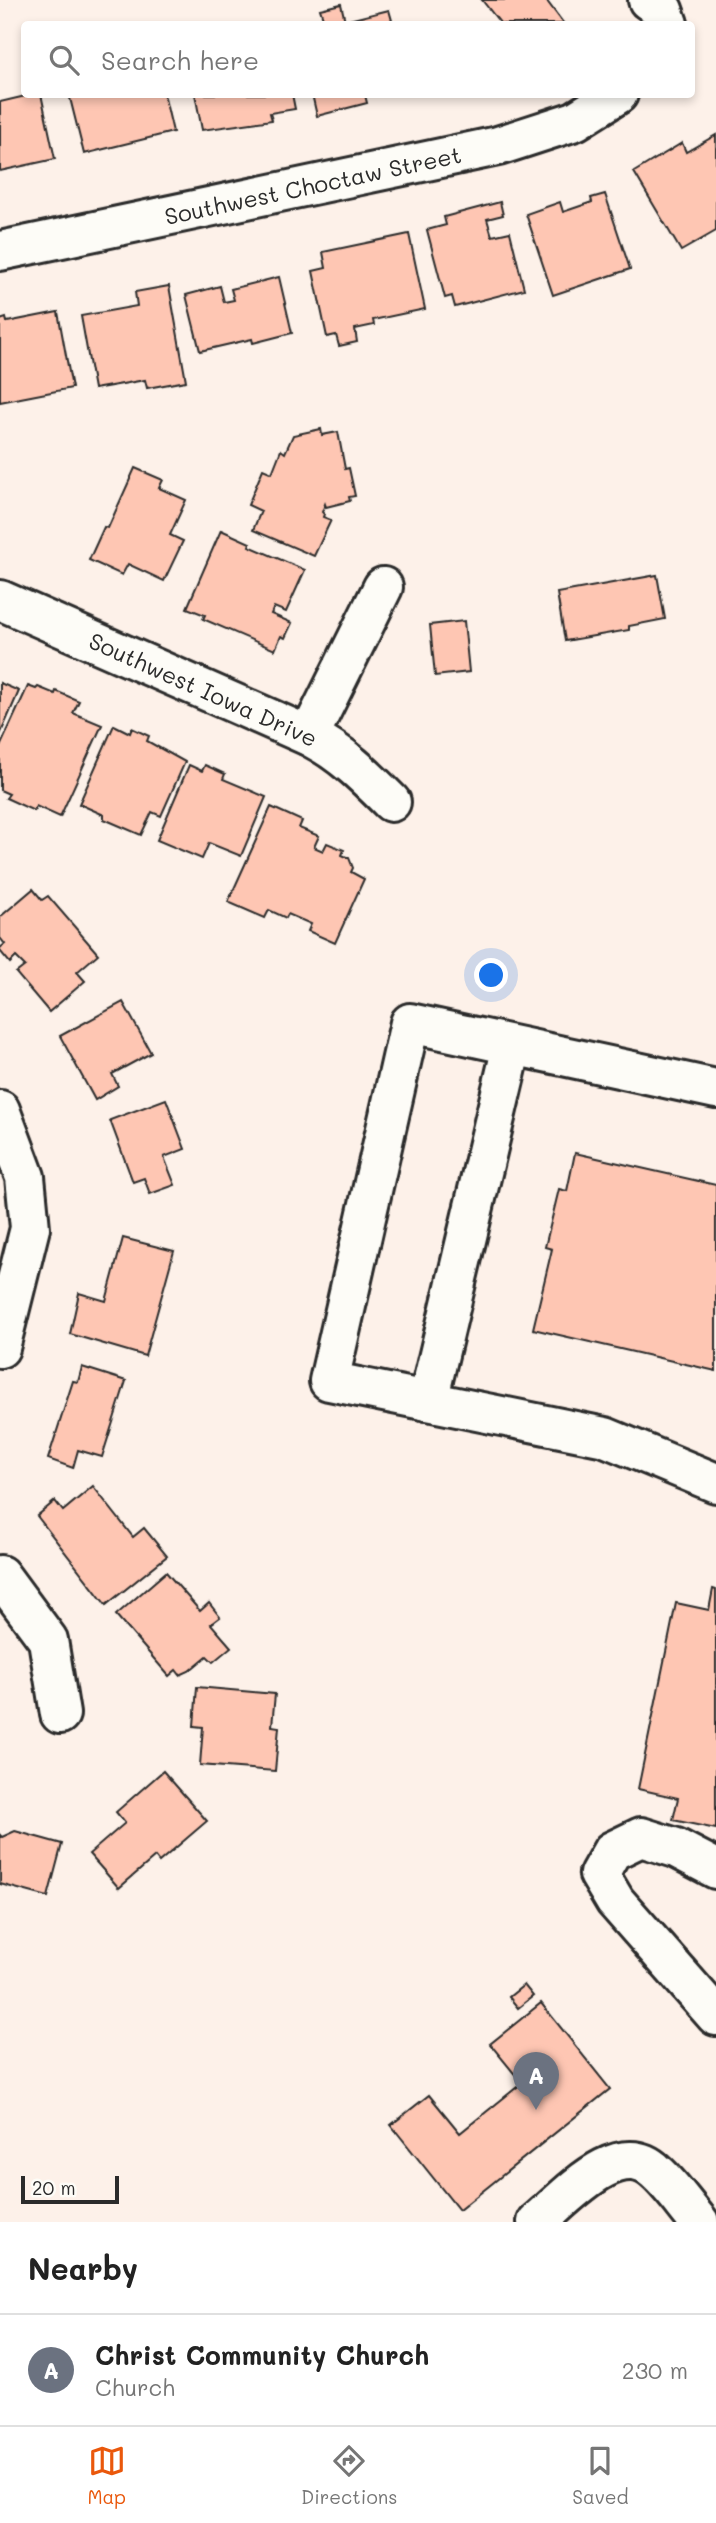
<!DOCTYPE html>
<html lang="en">
<head>
<meta charset="utf-8">
<style>
  :root { --surface:#fff; --page:#f6f6f6; --text:#222; --muted:#767676; --line:#e0e0e0; --accent:#ea580c }
  body { margin:0; font-family:Mali,sans-serif; background:var(--page); color:var(--text) }
  .scale { position:absolute; left:21px; bottom:18px; width:98px; box-sizing:border-box; padding-left:7px; border:4px solid #2b2b2b; border-top:0; font-size:19px; line-height:24px; white-space:nowrap; color:#2b2b2b; -webkit-text-stroke:5px #fdfcf7; paint-order:stroke }
  .you { position:absolute; left:492px; top:976px; width:24px; height:24px; margin:-18px; border:5px solid #fff; border-radius:50%; background:#1a73e8; box-shadow:0 0 0 10px #1a73e833 }
  .badge { display:grid; place-items:center; width:46px; height:46px; border-radius:50%; background:var(--accent); color:#fff; font-size:23px; font-weight:700 }
  .pin { position:absolute; translate:-50% -58px; filter:drop-shadow(0 2px 4px #0008) }
  .pin::after { content:''; position:absolute; top:37px; width:24px; height:21px; background:inherit; clip-path:polygon(0 0,100% 0,50% 100%) }
  .list { margin:0; padding:0; list-style:none }
  h2 { display:flex; justify-content:space-between; align-items:center; height:91px; margin:0; padding:0 28px; font-size:30px }
  h2 small { font-size:23px; font-weight:400; color:var(--muted) }
  .list li { display:grid; grid-template-columns:46px 1fr auto; gap:21px; align-items:center; box-sizing:border-box; height:112px; padding:0 28px; border-top:2px solid var(--line) }
  .list b { display:block; font-size:26px; white-space:nowrap }
  .list p { margin:0; font-size:23px; white-space:nowrap; color:var(--muted) }
  .list em { font-size:23px; font-style:normal; color:var(--muted) }
  .icon { flex:none; width:38px; height:38px; fill:none; stroke:currentColor; stroke-width:2; stroke-linecap:round; stroke-linejoin:round }
  .map { position:relative; flex:none; width:716px; height:2222px; overflow:hidden }
  .search { position:absolute; background:var(--surface); box-shadow:0 4px 10px #0003; left:21px; right:21px; top:21px; height:77px; display:flex; align-items:center; gap:18px; box-sizing:border-box; padding:0 24px; border-radius:7px; color:var(--muted); font-size:26px }
  .sheet { height:203px; background:var(--surface) }
  nav { display:flex; justify-content:space-around; align-items:center; box-sizing:border-box; height:98px; border-top:2px solid var(--line); background:var(--surface); font-size:19px; color:var(--muted) }
  nav a { display:grid; justify-items:center; gap:4px }
  nav .on { color:var(--accent) }
  .map>svg:first-child { display:block }
  .building { fill:#fec6b3; stroke:#2b2b2b; stroke-width:2 }
  .lines { fill:none; stroke-linecap:round; stroke-linejoin:round }
  .minor-casing { stroke:#2b2b2b; stroke-width:44 }
  .minor { stroke:#fdfcf7; stroke-width:38 }
  .labels { text-anchor:middle; stroke-width:7; stroke-linejoin:round; paint-order:stroke }
  .street-label { font-size:23px; fill:#2b2b2b; stroke:#fdfcf7 }
</style>
</head>
<body>
<div class="map">
<svg width="716" height="2222" viewBox="0 0 716 2222">
  <rect width="100%" height="100%" fill="#fdf1e9"/>
  <filter id="ink" filterUnits="userSpaceOnUse"><feTurbulence type="fractalNoise" baseFrequency=".0143" numOctaves="2"/><feDisplacementMap in="SourceGraphic" scale="14" xChannelSelector="R" yChannelSelector="G"/><feConvolveMatrix kernelMatrix="1 2 1 2 8 2 1 2 1" color-interpolation-filters="sRGB"/></filter>
  <g filter="url(#ink)">
    <g class="building">
      <polygon points="482,0 546,0 564,24 501,24"/>
      <polygon points="341,4 345,21 389,10 393,24 325,24 320,9"/>
      <polygon points="34,94 41,94 55,159 0,171 0,102"/>
      <polygon points="69,94 164,94 173,132 84,154"/>
      <polygon points="195,94 292,94 295,109 270,113 272,120 202,130"/>
      <polygon points="312,94 368,94 365,95 367,103 317,116"/>
      <polygon points="716,135 716,231 681,251 634,172 682,143 686,152"/>
      <polygon points="605,194 630,269 553,295 526,214 560,202 563,212 592,202 591,198"/>
      <polygon points="500,202 503,215 487,219 492,236 510,232 524,289 455,307 452,296 445,298 427,230 446,225 444,217"/>
      <polygon points="409,234 425,309 373,320 374,325 355,329 357,342 339,346 336,335 327,337 313,271 326,268 323,252"/>
      <polygon points="279,277 292,333 253,343 252,339 200,351 186,295 220,286 224,302 234,300 231,289"/>
      <polygon points="169,286 186,381 147,388 145,380 94,389 81,316 137,306 135,292"/>
      <polygon points="58,312 72,388 0,402 0,320 6,318 7,322"/>
      <polygon points="321,429 322,435 338,432 345,469 349,468 355,496 349,497 350,501 326,507 325,504 322,512 324,514 323,517 331,520 314,556 253,530 261,511 248,505 263,469 272,473 281,450 285,453 293,435"/>
      <polygon points="135,468 163,480 159,488 186,500 170,535 183,541 164,581 128,564 122,575 89,560 104,527 108,528"/>
      <polygon points="221,530 250,543 249,546 305,570 286,612 274,607 271,614 292,623 285,638 281,636 275,650 203,619 205,615 187,608"/>
      <polygon points="657,575 665,619 629,626 629,630 565,641 557,593"/>
      <polygon points="464,621 469,672 435,676 430,625"/>
      <polygon points="0,683 19,691 0,735"/>
      <polygon points="28,686 36,689 38,687 55,694 56,691 79,701 73,713 102,725 60,817 36,806 34,811 6,798 9,794 0,790 0,747"/>
      <polygon points="114,725 130,733 132,728 149,736 147,741 185,762 161,816 152,812 141,835 104,819 104,815 79,804"/>
      <polygon points="189,765 202,771 205,765 225,774 223,779 266,797 241,856 209,843 202,859 157,840"/>
      <polygon points="271,807 302,821 299,828 319,836 314,847 323,851 327,843 344,850 342,855 349,858 353,868 351,872 364,879 335,943 308,931 311,924 288,914 286,918 269,910 265,918 228,902"/>
      <polygon points="33,889 42,900 48,896 98,954 77,972 85,981 49,1012 16,973 25,966 16,957 10,963 0,951 0,948 5,944 0,938 0,917"/>
      <polygon points="123,1002 151,1053 112,1074 118,1086 95,1100 60,1036"/>
      <polygon points="166,1099 185,1149 164,1157 175,1185 150,1194 144,1178 133,1182 110,1120"/>
      <polygon points="575,1153 716,1185 716,1371 533,1329 552,1249 545,1247 559,1189 567,1191"/>
      <polygon points="123,1238 174,1251 145,1356 70,1334 79,1293 106,1301"/>
      <polygon points="82,1367 126,1381 102,1457 78,1450 73,1468 48,1459 73,1381 78,1382"/>
      <polygon points="93,1486 133,1537 144,1528 167,1556 106,1605 37,1516 55,1501 63,1511"/>
      <polygon points="166,1572 200,1611 209,1603 220,1617 211,1624 231,1647 213,1662 207,1656 189,1671 180,1675 176,1670 169,1676 116,1615"/>
      <polygon points="713,1589 716,1590 716,1829 673,1820 678,1798 638,1789 676,1603 709,1610"/>
      <polygon points="197,1687 275,1694 272,1726 279,1727 275,1771 200,1765 203,1727 194,1726"/>
      <polygon points="163,1771 207,1821 159,1862 155,1857 119,1888 89,1854 125,1823 116,1812"/>
      <polygon points="15,1831 62,1844 48,1897 0,1884 0,1835 2,1837"/>
      <polygon points="524,1985 533,1996 518,2008 509,1997"/>
      <polygon points="541,2003 610,2089 459,2210 391,2125 429,2095 460,2133 522,2083 490,2044"/>
    </g>
    <g class="lines">
      <g class="minor-casing">
        <g id="minor">
          <polyline points="648,0 663,10 668,24"/>
          <polyline points="0,251 498,146 575,121 618,94"/>
          <path d="M0,600L309,736C342,753 365,776 391,802"/>
          <polyline points="309,736 383,587"/>
          <polyline points="716,1089 410,1023 329,1381 605,1437 716,1483"/>
          <polyline points="0,1110 25,1177 30,1228 0,1348"/>
          <polyline points="428,1401 512,1046"/>
          <polyline points="0,1575 48,1640 60,1714"/>
          <polyline points="716,1869 676,1848 641,1837 612,1851 599,1874 615,1901 716,2016"/>
          <path d="M537,2222C566,2198 619,2136 656,2172C672,2186 685,2206 699,2222"/>
        </g>
      </g>
      <use href="#minor" class="minor"/>
    </g>
  </g>
  <g class="labels">
    <g class="street-label">
      <text transform="translate(313 186) rotate(-12)" y="8">Southwest Choctaw Street</text>
      <text transform="translate(203 690) rotate(24)" y="8">Southwest Iowa Drive</text>
    </g>
  </g>
</svg>
<div class="scale">20 m</div>
<div class="you"></div>
<div class="pin badge" style="left:536px;top:2110px;background:#6b7280">A</div>
<div class="search"><svg class="icon" aria-label="search" viewBox="0 0 24 24"><circle cx="10" cy="10" r="6"/><path d="M15 15l6 6"/></svg>Search here</div>
</div>
<section class="sheet">
<h2>Nearby<small></small></h2>
<ul class="list">
<li><span class="badge" style="background:#6b7280">A</span><div><b>Christ Community Church</b><p>Church</p></div><em>230 m</em></li>
</ul>
</section>
<nav>
<a class="on"><svg class="icon" aria-label="map" viewBox="0 0 24 24"><path d="M3 6l6-2 6 2 6-2v14l-6 2-6-2-6 2zM9 4v14M15 6v14"/></svg>Map</a>
<a><svg class="icon" aria-label="directions" viewBox="0 0 24 24"><path d="M12 3l9 9-9 9-9-9zM9 14v-3h6M13 9l2 2-2 2"/></svg>Directions</a>
<a><svg class="icon" aria-label="saved" viewBox="0 0 24 24"><path d="M7 4h10v16l-5-4-5 4z"/></svg>Saved</a>
</nav>
</body>
</html>
